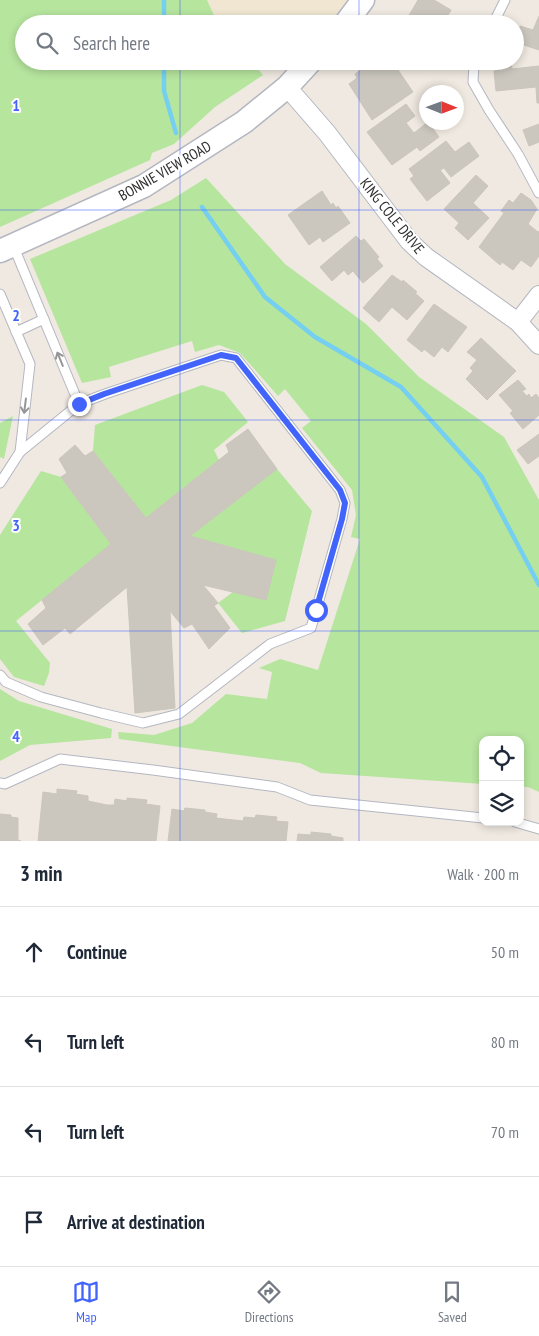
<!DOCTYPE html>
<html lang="en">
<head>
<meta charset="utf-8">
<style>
  :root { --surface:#fff; --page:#f6f6f7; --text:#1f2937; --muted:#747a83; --line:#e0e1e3; --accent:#4264fb }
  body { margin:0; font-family:"PT Sans Narrow",sans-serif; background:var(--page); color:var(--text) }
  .controls { position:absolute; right:15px; bottom:15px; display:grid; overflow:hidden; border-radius:10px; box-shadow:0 2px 8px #0003 }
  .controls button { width:45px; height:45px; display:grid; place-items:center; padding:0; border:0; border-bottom:1px solid var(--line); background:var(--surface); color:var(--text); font:25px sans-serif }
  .compass { position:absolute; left:419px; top:85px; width:45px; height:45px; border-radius:50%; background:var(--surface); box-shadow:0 2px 8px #0003; rotate:91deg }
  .stop { position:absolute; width:15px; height:15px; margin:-11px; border:4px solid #4264fb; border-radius:50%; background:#fff }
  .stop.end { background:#4264fb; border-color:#fff; box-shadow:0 1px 5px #0008 }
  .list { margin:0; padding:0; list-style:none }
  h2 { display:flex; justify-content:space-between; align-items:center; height:65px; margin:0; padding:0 20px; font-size:21px }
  h2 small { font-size:16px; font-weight:400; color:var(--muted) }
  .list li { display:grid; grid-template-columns:32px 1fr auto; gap:15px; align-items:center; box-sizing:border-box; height:90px; padding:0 20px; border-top:1px solid var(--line) }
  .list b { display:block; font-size:19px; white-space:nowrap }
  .list em { font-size:16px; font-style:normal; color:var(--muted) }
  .icon { flex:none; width:28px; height:28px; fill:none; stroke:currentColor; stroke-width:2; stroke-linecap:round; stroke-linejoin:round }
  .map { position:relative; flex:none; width:539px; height:841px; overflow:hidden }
  .search { position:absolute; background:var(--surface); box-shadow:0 2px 8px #0003; left:15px; right:15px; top:15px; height:55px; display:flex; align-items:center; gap:12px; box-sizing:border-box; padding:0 18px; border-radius:28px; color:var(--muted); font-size:19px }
  .sheet { height:425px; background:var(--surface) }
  nav { display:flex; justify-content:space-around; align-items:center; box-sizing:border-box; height:70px; border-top:1px solid var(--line); background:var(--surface); font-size:14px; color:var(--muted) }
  nav a { display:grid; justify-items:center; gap:2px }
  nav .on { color:var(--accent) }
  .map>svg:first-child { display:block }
  .education { fill:#f0e6d1 }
  .green { fill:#b6e59e }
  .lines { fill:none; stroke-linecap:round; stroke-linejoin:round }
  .stream { stroke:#75cff0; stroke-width:4.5 }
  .building { fill:#cbc7bf; stroke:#cbc5ba }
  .service-casing { stroke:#b4b7c1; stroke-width:11 }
  .minor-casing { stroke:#b4b7c1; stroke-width:20 }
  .tertiary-casing { stroke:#b4b7c1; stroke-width:25 }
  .service { stroke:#fff; stroke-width:9 }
  .minor { stroke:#fff; stroke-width:18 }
  .tertiary { stroke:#fff; stroke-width:22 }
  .oneway { stroke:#969696 }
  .route { stroke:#4264fb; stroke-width:6 }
  .grid { fill:none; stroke:#4264fb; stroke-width:1; stroke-opacity:0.55 }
  .labels { text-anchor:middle; stroke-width:4; stroke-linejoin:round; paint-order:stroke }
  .street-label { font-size:15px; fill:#2e2e2e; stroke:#fff }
  .grid-label { font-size:16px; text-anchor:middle; font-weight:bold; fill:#4264fb; stroke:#fff; stroke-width:4; stroke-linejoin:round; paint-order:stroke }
</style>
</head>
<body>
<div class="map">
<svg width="539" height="841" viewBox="0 0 539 841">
  <rect width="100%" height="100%" fill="#efe9e1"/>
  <polygon class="education" points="207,0 348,0 327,24 218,24"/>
  <g class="green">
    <polygon points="0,0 207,0 218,24 24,24 24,61 251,61 263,75 215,107 174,144 152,153 150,160 0,227"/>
    <polygon points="206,178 285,264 366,324 419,377 504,437 539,500 539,792 528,787 520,787 520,740 483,740 483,784 321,773 300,763 119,739 118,732 154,735 192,723 226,694 267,699 272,672 259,668 280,659 318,670 360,539 351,537 356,515 352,490 302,428 311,421 285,389 278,396 240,353 219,345 195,352 192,341 109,367 111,377 82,383 30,259 171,200"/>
    <polygon points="202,385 224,392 248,422 214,450 219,460 146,518 93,451 95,425"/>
    <polygon points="13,416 4,459 0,457 0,423"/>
    <polygon points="277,469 312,511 285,621 242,633 218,603 233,592 266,600 276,560 190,536"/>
    <polygon points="41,471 61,477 111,544 16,621 50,663 49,673 44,686 14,677 0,659 0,535"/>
    <polygon points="0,689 19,701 112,729 111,738 30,745 0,761"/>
  </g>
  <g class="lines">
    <g class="stream">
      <polyline points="164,0 164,24"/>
      <polyline points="164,61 164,91 176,133"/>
      <polyline points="202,207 265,297 315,337 401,387 482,477 539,585"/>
    </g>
  </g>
  <g class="building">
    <polygon points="418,0 434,0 451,10 443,24 404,24"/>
    <polygon points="539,16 539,50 515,42 520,26 533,30"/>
    <polygon points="375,61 383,61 390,71 396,67 413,92 372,120 349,84 357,78 355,74"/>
    <polygon points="495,61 511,61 512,69 539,66 539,103 537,103 536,87 496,91 494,71 496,71"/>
    <polygon points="406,104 415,116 406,123 414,133 428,122 439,137 420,151 417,147 392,165 367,132"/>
    <polygon points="539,124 539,142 529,146 523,130"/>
    <polygon points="446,141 455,152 469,142 479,156 451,177 444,168 440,170 450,183 427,201 410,179 414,176 409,169"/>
    <polygon points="476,175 488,186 473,203 489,218 468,240 455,228 459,223 444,209"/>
    <polygon points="322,191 331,205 333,203 336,208 338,206 350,223 323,242 320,237 309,245 288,215"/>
    <polygon points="521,193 531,200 537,209 528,224 538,232 539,231 539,256 531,267 521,260 513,270 502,262 500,265 479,247 504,213 501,211 509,200 513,203"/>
    <polygon points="356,236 361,241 364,239 379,257 377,259 383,266 363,283 353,271 348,275 344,270 332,281 320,267"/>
    <polygon points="392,275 402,282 403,280 417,292 415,293 424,301 407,320 392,307 379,322 363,308"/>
    <polygon points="434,304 467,327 448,352 442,347 434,357 424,349 422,352 407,340"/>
    <polygon points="481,338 516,371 487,400 466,379 473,371 470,368 477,360 467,352"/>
    <polygon points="518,380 526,389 522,391 527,396 529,394 531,398 536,394 539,398 539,415 523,429 510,413 513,411 499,395"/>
    <polygon points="248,429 277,469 190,536 276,560 266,600 203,585 218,603 214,606 230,628 209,649 192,624 184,628 170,611 175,708 135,713 127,587 70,634 65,628 43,645 28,624 46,608 42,600 111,544 61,477 67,473 59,459 75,445 85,456 93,451 146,518 229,452 226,445"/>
    <polygon points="539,434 539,456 528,464 517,450"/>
    <polygon points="57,789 77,791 76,794 88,796 88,801 107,805 114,805 115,799 127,801 127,798 147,800 146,804 160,806 156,841 38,841 43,792 57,794"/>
    <polygon points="185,808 205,810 205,812 217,814 216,818 243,821 244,817 255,818 256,815 277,817 276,821 288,822 286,841 168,841 172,809 184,811"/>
    <polygon points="0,814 11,815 11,817 18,818 18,840 21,841 0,841"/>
    <polygon points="311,832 331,834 331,836 343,838 343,841 297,841 298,834 311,835"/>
  </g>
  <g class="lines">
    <g class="service-casing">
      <g id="service">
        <polyline points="493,24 505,0"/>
        <polyline points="475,61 474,64 473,82 489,110 518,154 539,193"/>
        <polyline points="13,245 79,404"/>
        <polyline points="0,294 30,364 20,452"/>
        <polyline points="16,332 44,319"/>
        <polyline points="0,483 20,452 79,404 105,394 221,355 236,358 340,490 345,503 342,519 311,628 270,644 179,714 143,723 101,713 41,697 6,682 0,675"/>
        <polyline points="0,783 5,784 60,759 153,770 277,787 310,800 483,818"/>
        <polyline points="515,822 539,829"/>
      </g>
    </g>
    <g class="minor-casing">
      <g id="minor">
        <polyline points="287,87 327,133 409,241 426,257 518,322 539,345"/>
        <polyline points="518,322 539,295"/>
      </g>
    </g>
    <g class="tertiary-casing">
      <g id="tertiary">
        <polyline points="345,24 363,0"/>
        <polyline points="0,251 144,186 244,122 287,87 311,61"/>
      </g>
    </g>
    <use href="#service" class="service"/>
    <use href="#minor" class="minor"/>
    <use href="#tertiary" class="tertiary"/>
  </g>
  <defs><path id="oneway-shaft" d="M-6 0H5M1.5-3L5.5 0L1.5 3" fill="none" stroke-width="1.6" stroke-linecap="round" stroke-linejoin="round" transform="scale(1.25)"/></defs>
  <g class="oneway">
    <use href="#oneway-shaft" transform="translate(60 359) rotate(-112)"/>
    <use href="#oneway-shaft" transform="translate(25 406) rotate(97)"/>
  </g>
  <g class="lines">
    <polyline class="route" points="79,404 104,394 221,355 236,358 340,490 345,503 342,519 316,610"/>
  </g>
  <path class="grid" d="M180,0V24M359,0V24M180,61V841M359,61V841M0,210H539M0,420H539M0,631H539"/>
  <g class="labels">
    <g class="street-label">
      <text transform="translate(165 171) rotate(-30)" y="5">BONNIE VIEW ROAD</text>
      <text transform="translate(392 216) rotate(51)" y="5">KING COLE DRIVE</text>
    </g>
  </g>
  <g class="grid-label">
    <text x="16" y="111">1</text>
    <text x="16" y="321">2</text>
    <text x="16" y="531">3</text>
    <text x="16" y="742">4</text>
  </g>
</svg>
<div class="controls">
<button><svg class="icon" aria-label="locate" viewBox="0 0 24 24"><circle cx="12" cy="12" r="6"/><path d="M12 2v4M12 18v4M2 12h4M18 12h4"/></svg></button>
<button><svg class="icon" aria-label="layers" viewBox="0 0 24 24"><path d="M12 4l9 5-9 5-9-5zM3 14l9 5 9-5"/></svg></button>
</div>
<svg class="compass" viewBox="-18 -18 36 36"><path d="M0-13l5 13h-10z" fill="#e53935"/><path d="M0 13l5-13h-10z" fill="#747a83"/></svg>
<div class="stop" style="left:316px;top:610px"></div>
<div class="stop end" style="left:79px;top:404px"></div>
<div class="search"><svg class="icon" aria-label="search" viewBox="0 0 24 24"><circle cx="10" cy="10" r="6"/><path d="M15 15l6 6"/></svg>Search here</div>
</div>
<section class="sheet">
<h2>3 min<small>Walk · 200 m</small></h2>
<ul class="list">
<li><svg class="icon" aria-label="ahead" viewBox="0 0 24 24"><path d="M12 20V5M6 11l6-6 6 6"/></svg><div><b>Continue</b></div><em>50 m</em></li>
<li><svg class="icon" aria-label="left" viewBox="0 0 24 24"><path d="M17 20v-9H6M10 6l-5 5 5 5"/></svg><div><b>Turn left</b></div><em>80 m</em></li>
<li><svg class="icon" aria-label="left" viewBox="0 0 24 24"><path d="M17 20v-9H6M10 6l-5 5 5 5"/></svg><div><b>Turn left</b></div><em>70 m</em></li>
<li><svg class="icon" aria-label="arrive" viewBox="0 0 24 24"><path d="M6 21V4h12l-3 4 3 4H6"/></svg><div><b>Arrive at destination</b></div></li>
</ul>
</section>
<nav>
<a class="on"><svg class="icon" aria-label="map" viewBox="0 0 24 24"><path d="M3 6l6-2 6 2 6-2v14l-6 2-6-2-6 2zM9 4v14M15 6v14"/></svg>Map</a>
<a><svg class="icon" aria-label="directions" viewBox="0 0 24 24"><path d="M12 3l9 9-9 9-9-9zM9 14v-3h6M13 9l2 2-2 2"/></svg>Directions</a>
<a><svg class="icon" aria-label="saved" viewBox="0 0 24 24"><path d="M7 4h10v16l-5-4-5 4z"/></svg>Saved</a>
</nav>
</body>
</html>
